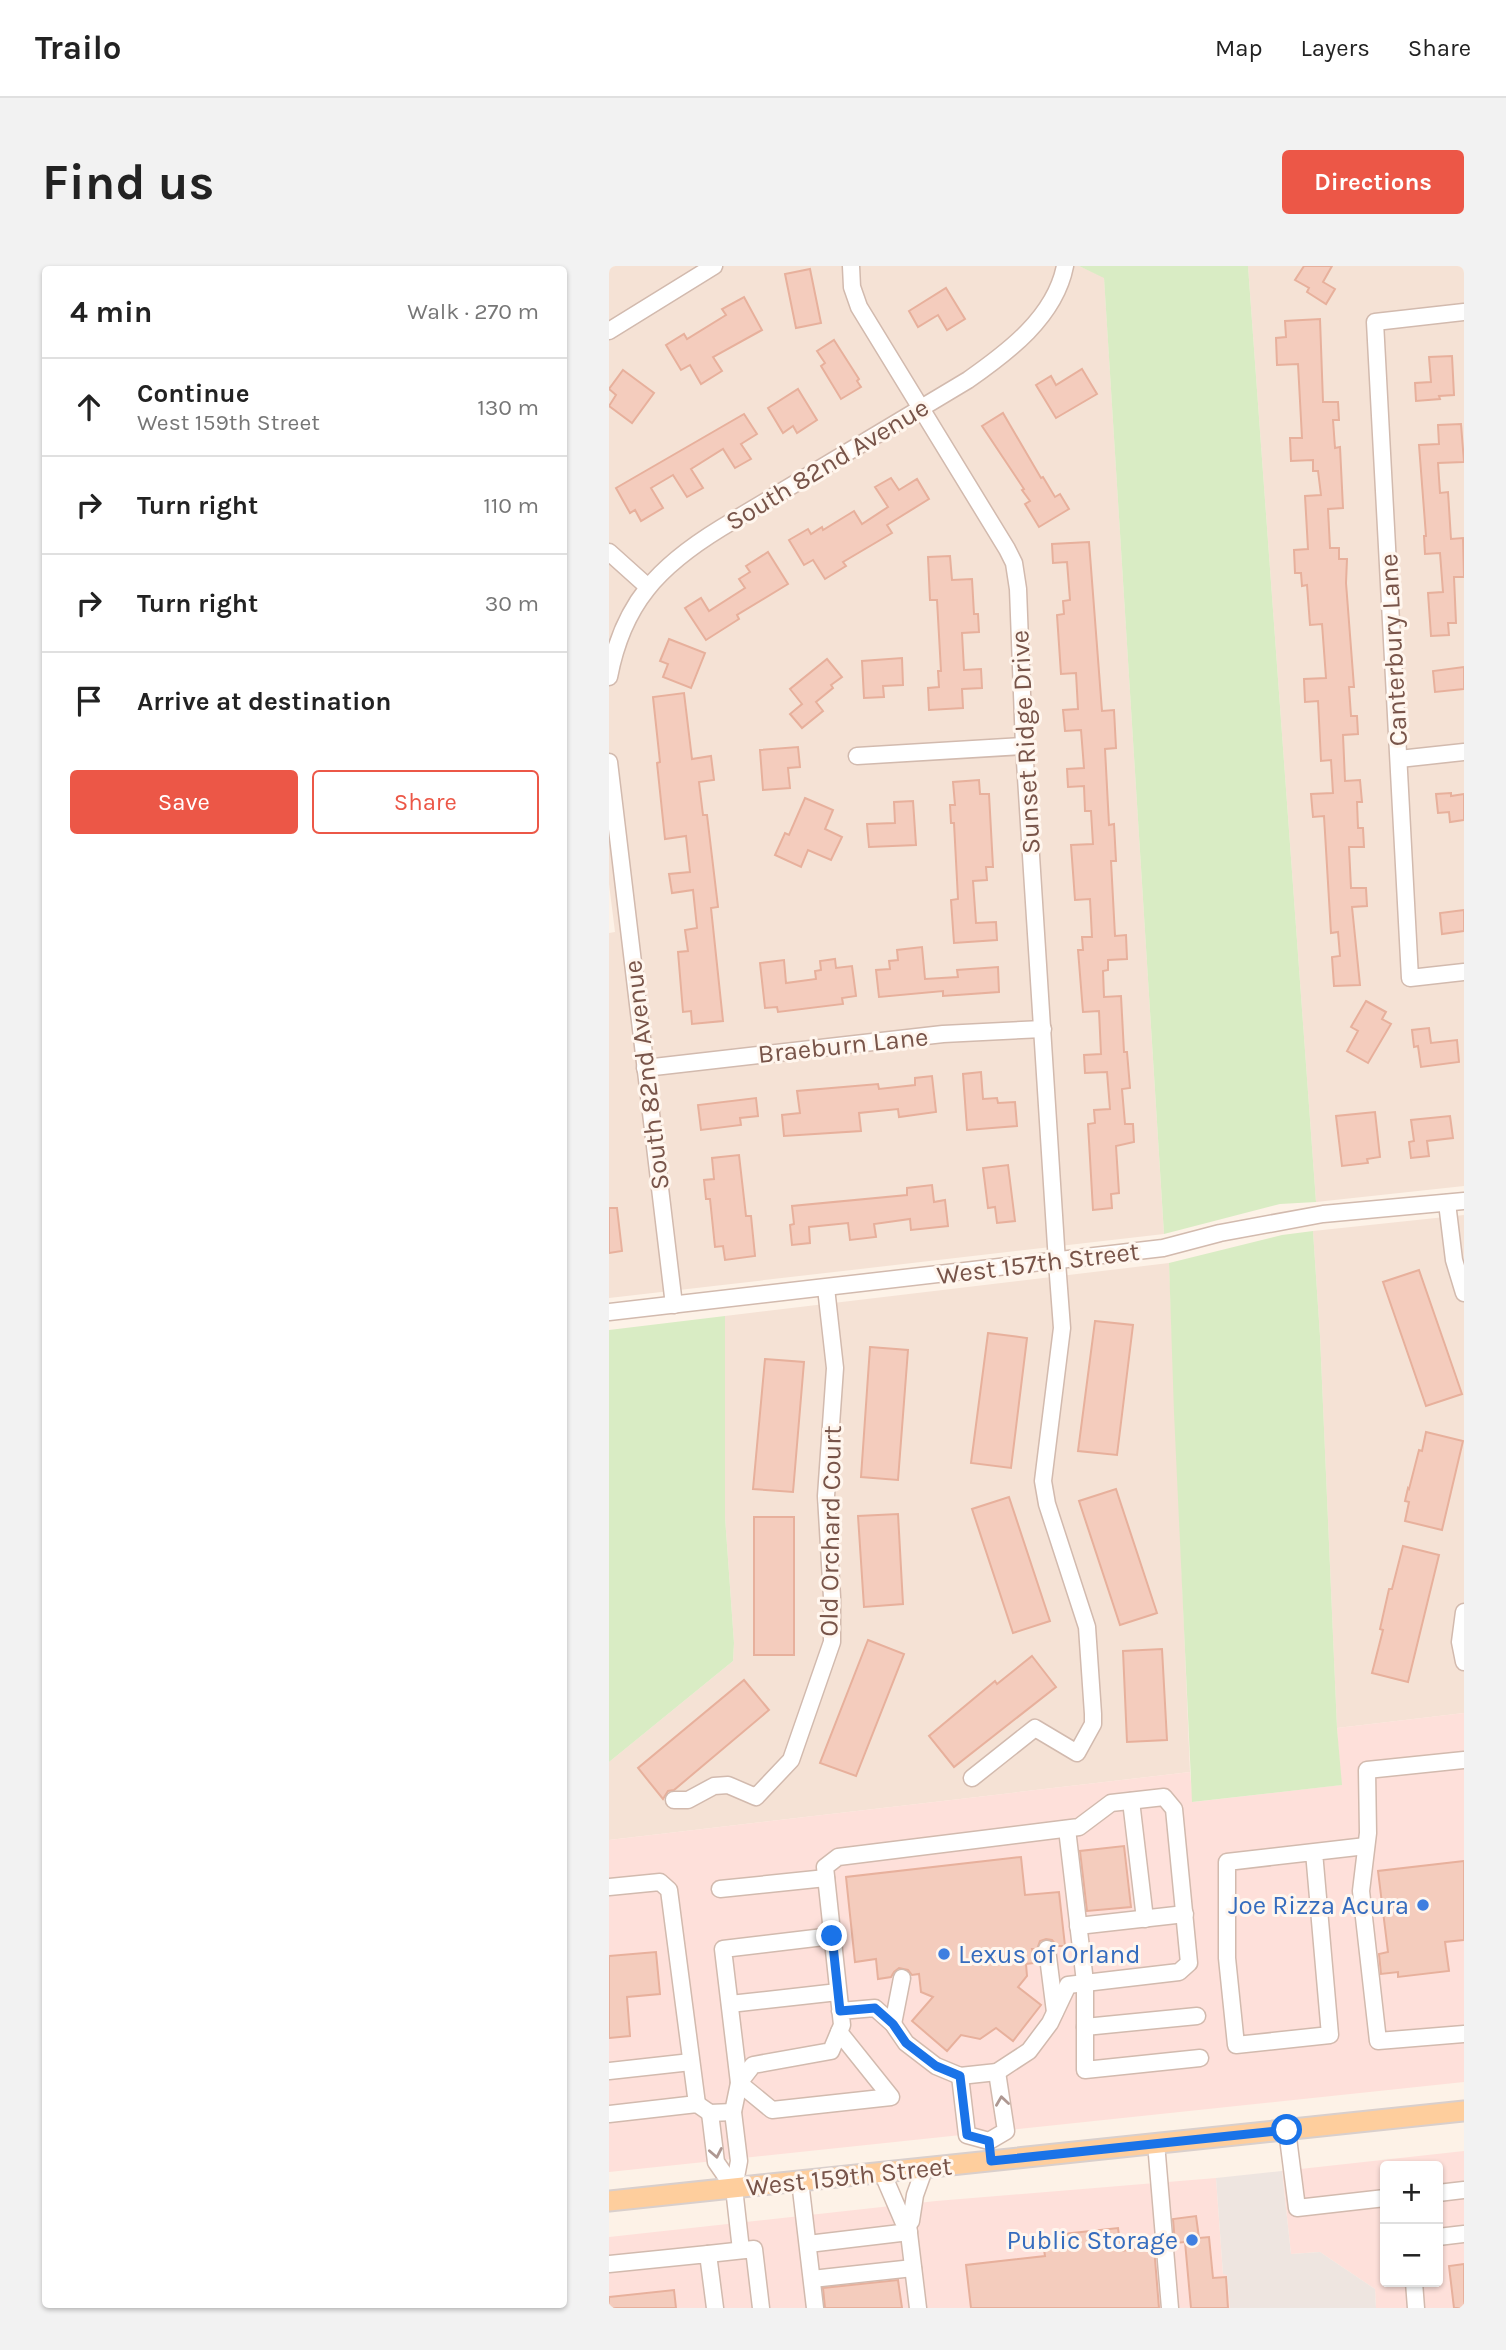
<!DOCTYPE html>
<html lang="en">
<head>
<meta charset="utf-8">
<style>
  :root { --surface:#fff; --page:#f2f2f2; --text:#222; --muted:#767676; --line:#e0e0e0; --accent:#ec5747 }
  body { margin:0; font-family:Karla,sans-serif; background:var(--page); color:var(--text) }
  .controls { position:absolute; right:21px; bottom:21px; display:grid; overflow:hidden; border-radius:7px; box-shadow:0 2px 5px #0004 }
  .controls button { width:63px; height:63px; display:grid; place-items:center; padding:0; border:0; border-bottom:2px solid var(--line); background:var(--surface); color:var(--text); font:35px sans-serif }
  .stop { position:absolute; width:21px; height:21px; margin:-16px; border:5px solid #1a73e8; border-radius:50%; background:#fff }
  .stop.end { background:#1a73e8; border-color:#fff; box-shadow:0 2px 7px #0008 }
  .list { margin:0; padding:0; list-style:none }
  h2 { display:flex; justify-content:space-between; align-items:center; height:91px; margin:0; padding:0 28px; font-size:30px }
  h2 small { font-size:23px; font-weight:400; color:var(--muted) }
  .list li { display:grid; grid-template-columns:46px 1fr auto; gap:21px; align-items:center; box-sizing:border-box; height:98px; padding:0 28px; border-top:2px solid var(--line) }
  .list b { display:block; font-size:26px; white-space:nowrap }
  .list p { margin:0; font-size:23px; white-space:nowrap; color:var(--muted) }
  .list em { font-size:23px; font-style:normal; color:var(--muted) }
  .actions { display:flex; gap:14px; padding:21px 28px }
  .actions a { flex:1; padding:16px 0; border:2px solid var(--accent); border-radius:7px; text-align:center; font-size:24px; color:var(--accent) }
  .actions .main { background:var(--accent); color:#fff }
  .icon { flex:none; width:38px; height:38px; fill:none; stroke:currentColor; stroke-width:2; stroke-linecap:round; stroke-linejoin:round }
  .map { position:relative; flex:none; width:855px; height:2042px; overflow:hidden; border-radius:7px }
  header { display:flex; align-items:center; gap:42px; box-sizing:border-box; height:98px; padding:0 35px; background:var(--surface); border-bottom:2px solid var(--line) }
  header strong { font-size:33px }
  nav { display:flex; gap:38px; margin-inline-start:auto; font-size:24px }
  .intro { display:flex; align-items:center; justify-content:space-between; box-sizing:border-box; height:168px; padding:0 42px }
  h1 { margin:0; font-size:49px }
  .button { padding:18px 32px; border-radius:7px; background:var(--accent); color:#fff; font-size:24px; font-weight:700 }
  main { display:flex; gap:42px; padding:0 42px }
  aside { flex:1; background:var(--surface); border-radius:7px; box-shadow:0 2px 5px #0004 }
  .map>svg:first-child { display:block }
  .residential { fill:#f5e2d5 }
  .commercial { fill:#fee0da; fill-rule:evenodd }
  .industrial { fill:#eee5e0 }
  .green { fill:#d9ecc4 }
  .building { fill:#f4ccbd; stroke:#e7b09c; stroke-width:2 }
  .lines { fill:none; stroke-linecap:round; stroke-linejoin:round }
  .minor-casing { stroke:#d2baae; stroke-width:19 }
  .major-casing { stroke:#d9cfcc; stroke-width:23 }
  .minor { stroke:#fff; stroke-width:16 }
  .major { stroke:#fece9d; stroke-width:19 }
  .oneway { stroke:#ae9892 }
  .route { stroke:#1a73e8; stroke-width:9 }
  .shop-dot { fill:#3f7fe0; stroke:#fff6ee; stroke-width:2.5 }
  .labels { text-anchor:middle; stroke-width:6; stroke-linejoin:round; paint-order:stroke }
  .street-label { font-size:26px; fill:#785449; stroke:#fff6ee }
  .shop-label { font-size:26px; fill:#366cbe; stroke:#fff6ee; text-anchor:end }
</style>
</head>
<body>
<header>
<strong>Trailo</strong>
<nav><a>Map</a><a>Layers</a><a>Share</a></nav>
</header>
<div class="intro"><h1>Find us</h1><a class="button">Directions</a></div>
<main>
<aside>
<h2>4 min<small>Walk · 270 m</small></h2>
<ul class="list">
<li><svg class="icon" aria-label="ahead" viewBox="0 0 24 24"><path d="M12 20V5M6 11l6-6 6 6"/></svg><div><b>Continue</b><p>West 159th Street</p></div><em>130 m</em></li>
<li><svg class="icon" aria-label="right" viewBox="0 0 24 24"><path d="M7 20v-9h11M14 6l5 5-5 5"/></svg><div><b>Turn right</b></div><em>110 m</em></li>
<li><svg class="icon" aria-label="right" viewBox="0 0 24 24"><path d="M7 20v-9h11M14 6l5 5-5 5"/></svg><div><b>Turn right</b></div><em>30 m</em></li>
<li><svg class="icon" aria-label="arrive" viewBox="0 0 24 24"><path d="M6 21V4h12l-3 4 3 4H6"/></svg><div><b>Arrive at destination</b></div></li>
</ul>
<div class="actions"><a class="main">Save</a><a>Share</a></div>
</aside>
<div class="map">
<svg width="855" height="2042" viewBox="0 0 855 2042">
  <rect width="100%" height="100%" fill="#fdf2e7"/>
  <g class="residential">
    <polygon points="0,0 470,0 495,11 555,968 0,1032 0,667 6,666 0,618"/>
    <polygon points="639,0 855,0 855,920 707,936"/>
    <polygon points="855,949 855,1447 728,1462 711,1070 704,965"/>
    <polygon points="560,997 581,1506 0,1574 0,1496 124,1395 125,1377 116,1251 116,1050"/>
  </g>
  <g class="commercial">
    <polygon points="855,1447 855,1816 0,1906 0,1574 581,1506 584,1536 732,1519 728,1462"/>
    <path d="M855,1885V2042H767L766,2023L711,1986L682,1988L673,1905ZM776,1900H829V2016H776Z"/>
    <polygon points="607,1912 614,2008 618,2008 621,2042 0,2042 0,1971 327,1935"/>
  </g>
  <polygon class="industrial" points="673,1905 682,1988 711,1986 766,2023 767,2042 621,2042 618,2009 614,2008 607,1912"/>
  <g class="green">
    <polygon points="470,0 639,0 707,936 671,938 555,968 495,12"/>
    <polygon points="704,965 711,1070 728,1462 733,1519 583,1536 565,1147 560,997 673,969"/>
    <polygon points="116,1050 116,1251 125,1377 124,1395 0,1496 0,1064"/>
  </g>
  <g class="building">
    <polygon points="695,0 723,0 714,16 726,23 717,38 698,26 700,22 686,14"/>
    <polygon points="201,3 212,57 187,62 176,8"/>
    <polygon points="337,22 356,53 338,64 329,49 309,61 300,45"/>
    <polygon points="135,31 153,64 104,91 113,105 92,118 81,99 72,104 57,79 75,68 78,73 117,49 113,43"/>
    <polygon points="711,53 714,136 729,136 730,154 724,154 726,182 731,181 734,242 719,243 721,282 730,282 730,293 738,293 737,317 745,421 740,421 742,450 748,450 749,468 734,469 736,515 751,514 753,536 748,536 749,562 754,562 755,581 740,581 742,622 757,622 758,640 743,641 751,719 725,720 723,691 731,690 729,666 722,667 715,550 704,551 702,528 724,527 722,494 712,495 709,435 696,436 695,413 717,412 713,358 701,359 698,319 693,320 692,307 686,307 685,284 699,283 696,230 712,229 709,205 704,205 704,194 682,195 681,172 693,172 689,98 668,99 667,72 677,71 676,55"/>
    <polygon points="225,74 250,113 248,115 252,121 232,133 212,100 216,97 208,85"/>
    <polygon points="843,90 845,129 830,130 831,133 807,135 806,117 822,116 820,91"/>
    <polygon points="473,103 488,128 447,152 427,119 442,110 447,119"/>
    <polygon points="14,104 45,127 23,157 0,140 7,129 0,123"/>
    <polygon points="189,123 208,154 188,167 184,160 174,167 159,142"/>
    <polygon points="394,147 432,212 434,211 446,231 451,228 460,243 430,261 416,238 421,235 413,224 415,223 373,160"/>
    <polygon points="135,148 148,168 132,178 142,193 126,202 114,183 82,203 94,222 78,231 64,209 42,222 54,242 32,255 26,244 21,247 7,222"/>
    <polygon points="852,158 855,196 829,197 831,227 839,226 842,273 854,272 855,311 845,311 847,357 839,357 840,369 822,370 819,327 834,326 831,287 816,288 815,270 817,270 810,179 830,178 829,159"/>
    <polygon points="282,212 290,224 308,213 320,233 278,259 283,267 234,296 237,300 216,313 204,294 195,299 180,274 199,263 202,268 213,261 214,264 245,245 253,258 279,241 266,221"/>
    <polygon points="480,276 493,445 505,444 507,482 496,483 500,559 505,558 507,595 502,595 506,670 517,669 518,693 499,694 499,704 494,705 495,731 512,730 515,786 518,786 521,822 513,823 516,858 524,858 525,876 507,880 510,927 502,928 503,942 484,944 479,858 486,857 485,844 501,843 498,806 476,807 475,789 492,788 490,745 474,746 469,684 474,684 473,671 483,671 481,633 466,634 462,579 484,578 482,545 476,545 475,520 459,521 458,503 475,502 472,464 456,465 454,444 469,443 467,407 452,408 448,349 455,348 454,335 461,334 458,296 444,297 443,278"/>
    <polygon points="159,286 179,318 128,349 130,353 97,374 76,342 92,332 100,345 136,322 130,313 141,306 137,300"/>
    <polygon points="341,290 343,314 363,313 365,348 369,348 370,366 353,367 355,404 372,403 373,422 353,423 354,442 320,444 319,422 330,421 329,405 332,405 328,334 321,334 319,291"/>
    <polygon points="60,373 96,387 82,422 54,411 59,398 51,395"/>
    <polygon points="293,392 294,419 274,420 275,431 255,432 253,395"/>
    <polygon points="218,393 233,411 222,419 224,422 207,436 214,445 193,462 181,448 193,438 181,423"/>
    <polygon points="855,401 855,423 826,426 824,405"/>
    <polygon points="75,427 83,493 102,490 105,514 90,516 94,549 98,549 109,641 102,642 114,755 83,758 82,745 74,746 69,686 79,685 76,664 88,662 84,624 63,627 60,608 81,606 77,570 56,573 48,497 51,496 44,431"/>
    <polygon points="189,481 191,501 179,502 181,522 154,524 151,484"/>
    <polygon points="370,514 371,528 380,528 384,601 377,601 378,614 364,615 367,657 387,656 388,674 345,677 342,634 349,633 345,557 342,557 341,539 346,539 344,516"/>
    <polygon points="842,527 842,530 855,528 855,554 841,556 840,546 829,547 827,528"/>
    <polygon points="196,532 224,544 216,563 233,571 222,594 199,584 192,601 166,589 176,567 180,569"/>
    <polygon points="304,535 307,579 260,581 258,558 286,557 285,536"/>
    <polygon points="855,644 855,665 833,668 831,647"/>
    <polygon points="313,681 316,713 349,711 348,704 389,701 390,726 334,730 334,725 270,731 267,704 281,703 280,695 289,694 288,684"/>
    <polygon points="226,693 227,702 243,700 247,730 233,732 234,738 169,746 168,741 156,742 151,697 175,694 177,717 207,713 206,705 212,704 211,695"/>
    <polygon points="757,735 777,746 773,753 782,758 759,797 738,785 749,765 742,761"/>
    <polygon points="820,762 822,777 848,774 850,796 812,801 809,780 805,781 803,764"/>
    <polygon points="372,806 374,833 388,832 389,837 406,836 408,860 358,864 354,808"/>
    <polygon points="323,810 327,846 290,851 289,843 250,847 252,865 175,870 173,849 191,847 188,825 269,818 270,823 306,819 306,812"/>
    <polygon points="147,832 149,850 131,852 132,859 92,864 89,839"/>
    <polygon points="766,846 771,891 758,893 759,897 733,900 727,850"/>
    <polygon points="841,850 844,872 818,875 820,890 802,892 800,876 805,875 802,854"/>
    <polygon points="130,889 137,950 142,950 146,990 116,994 114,980 106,981 101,933 97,933 95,914 105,913 103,892"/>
    <polygon points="399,899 406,955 388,957 386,941 379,942 374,902"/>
    <polygon points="323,919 325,936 336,934 339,960 302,964 301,953 265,958 267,971 241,974 239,957 200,961 201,977 183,979 181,959 185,958 183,940 298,929 298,922"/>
    <polygon points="0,942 8,942 13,985 0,987"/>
    <polygon points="810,1004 853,1128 817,1140 774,1016"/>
    <polygon points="486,1055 524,1059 508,1189 469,1185"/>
    <polygon points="379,1067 418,1072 402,1202 362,1197"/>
    <polygon points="261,1081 299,1084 289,1214 252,1211"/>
    <polygon points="156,1093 195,1096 184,1226 144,1223"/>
    <polygon points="817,1166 854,1175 833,1264 796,1255 800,1236 796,1235 799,1222 800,1223 810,1184 813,1185"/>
    <polygon points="507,1223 548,1347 511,1359 470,1235"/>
    <polygon points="400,1231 441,1355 404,1367 363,1243"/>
    <polygon points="289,1248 294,1338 255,1341 249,1250"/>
    <rect x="145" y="1251" width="40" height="138"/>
    <polygon points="794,1280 830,1289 799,1416 763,1407 774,1364 771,1363 780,1323 783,1323"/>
    <polygon points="259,1374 295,1388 247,1510 211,1497"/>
    <polygon points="553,1383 558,1474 518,1476 514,1385"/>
    <polygon points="423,1390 447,1421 345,1501 320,1470 386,1415 388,1418"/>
    <polygon points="135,1414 160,1444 65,1524 59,1525 54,1533 29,1502"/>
    <polygon points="515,1580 522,1641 478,1645 471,1585"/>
    <polygon points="412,1591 416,1629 450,1626 456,1680 448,1680 443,1674 437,1673 431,1675 428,1683 423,1683 426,1697 417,1698 418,1710 409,1721 432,1739 404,1775 387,1762 371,1773 352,1769 338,1785 303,1755 324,1731 312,1726 310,1708 303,1709 299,1704 290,1702 285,1706 282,1711 269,1713 267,1693 246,1696 237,1611"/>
    <polygon points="855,1595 855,1674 836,1676 840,1705 789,1711 789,1706 772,1708 770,1688 779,1686 769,1605"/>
    <polygon points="47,1686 51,1728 18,1731 21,1770 0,1772 0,1690"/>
    <polygon points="587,1950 590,1972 600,1971 604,2012 617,2011 619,2042 582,2042 576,1976 566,1977 564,1953"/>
    <polygon points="509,1962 512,1985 545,1981 550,2042 362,2042 357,1999 436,1990 434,1977 439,1977 438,1973 445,1972 445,1969"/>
    <polygon points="855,1998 855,2042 845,2042 840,2000"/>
    <polygon points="289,2014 293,2042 216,2042 214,2022"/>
    <polygon points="65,2024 67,2042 0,2042 0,2031"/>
  </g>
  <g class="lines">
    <g class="minor-casing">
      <g id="minor">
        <polyline points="242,0 243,21 250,41 398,283 405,297 409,323 415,480 448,996 453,1062 434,1215 438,1238 478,1361 484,1448 484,1458 468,1487 426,1462 363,1512"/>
        <polyline points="855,46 766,56 801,712 855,706"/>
        <polyline points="0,65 105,0"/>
        <polyline points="0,286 39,321"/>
        <path d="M0,411C14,337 50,300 112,262L359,114C399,86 446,51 456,0"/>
        <polyline points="248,490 415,480"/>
        <polyline points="790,493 855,486"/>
        <polyline points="0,496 65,1039"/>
        <polyline points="36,802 334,768 434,763"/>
        <polyline points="838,937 845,994 855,1027"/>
        <polyline points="0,1046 554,982 611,967 714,948 855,935"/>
        <polyline points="855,1346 851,1376 855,1396"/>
        <polyline points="855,1494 758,1504 759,1567 752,1625 769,1775 855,1768"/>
        <polyline points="65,1534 79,1534 105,1520 119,1519 147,1531 182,1494 223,1376 223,1331 217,1230 226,1102 217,1022"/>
        <polyline points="522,1535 536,1653"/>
        <polyline points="458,1563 476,1716 476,1804 591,1792"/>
        <polyline points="705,1586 721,1769 627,1779 618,1692 618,1596 757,1580"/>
        <polyline points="0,1621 51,1616 60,1624 88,1838"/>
        <polyline points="111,1623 217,1612"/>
        <polyline points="469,1660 576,1648"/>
        <polyline points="223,1670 114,1683 130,1817 163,1844 282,1831 230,1766"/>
        <polyline points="438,1683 446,1746"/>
        <polyline points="121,1738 229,1726"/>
        <polyline points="284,1758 293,1712"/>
        <polyline points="476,1761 588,1750"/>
        <polyline points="0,1805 82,1796"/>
        <polyline points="351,1810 358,1869 380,1875 397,1865 388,1806"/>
        <polyline points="101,1847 107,1896 125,1922"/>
        <polyline points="0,1848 88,1838 101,1847 124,1846"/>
        <polyline points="678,1864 688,1942 776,1932"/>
        <polyline points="547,1877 561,2042"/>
        <polyline points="273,1906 294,1955 299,1959 302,1955 306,1929 316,1901"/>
        <polyline points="191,1915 206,2042"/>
        <polyline points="829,1927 855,1924"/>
        <polyline points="299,1959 309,2042"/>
        <polyline points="829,1971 855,1968"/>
        <polyline points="199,1978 300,1966"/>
        <polyline points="132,1984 125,1922 130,1895 124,1846 130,1817 144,1799 222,1785 233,1759 216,1601 229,1591 470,1561 502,1537 555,1531 565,1543 580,1697 570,1706 459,1719 441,1757 420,1785 388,1806 351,1810 327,1800 297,1777 284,1758 266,1742 231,1745"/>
        <polyline points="99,1988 145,1983 152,2042"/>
        <polyline points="0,1998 99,1988 106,2042"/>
        <polyline points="203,2013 304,2002"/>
        <polyline points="805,2016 807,2042"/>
      </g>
    </g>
    <g class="major-casing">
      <polyline id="major" points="0,1935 855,1845"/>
    </g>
    <use href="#minor" class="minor"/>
    <use href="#major" class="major"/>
  </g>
  <defs><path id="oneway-chevron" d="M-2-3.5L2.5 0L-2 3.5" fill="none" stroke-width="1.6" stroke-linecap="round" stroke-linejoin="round" transform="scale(1.75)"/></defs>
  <g class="oneway">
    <use href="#oneway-chevron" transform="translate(393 1835) rotate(-98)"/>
    <use href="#oneway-chevron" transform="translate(107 1887) rotate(79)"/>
  </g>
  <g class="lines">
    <polyline class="route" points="223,1670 231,1745 266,1742 284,1758 297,1777 327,1800 351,1810 358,1869 380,1875 382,1895 678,1864"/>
  </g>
  <g class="shop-dot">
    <circle cx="814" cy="1639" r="7"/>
    <circle cx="335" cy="1688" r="7"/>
    <circle cx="583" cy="1974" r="7"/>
  </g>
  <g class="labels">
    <g class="street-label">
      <text transform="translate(218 198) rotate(-31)" y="9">South 82nd Avenue</text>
      <text transform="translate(784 384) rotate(-93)" y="9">Canterbury Lane</text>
      <text transform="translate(416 476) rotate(-93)" y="9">Sunset Ridge Drive</text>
      <text transform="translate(234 779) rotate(-6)" y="9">Braeburn Lane</text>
      <text transform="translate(37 809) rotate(-97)" y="9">South 82nd Avenue</text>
      <text transform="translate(429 997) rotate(-7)" y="9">West 157th Street</text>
      <text transform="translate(221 1265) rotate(-89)" y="9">Old Orchard Court</text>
      <text transform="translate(240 1910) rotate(-6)" y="9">West 159th Street</text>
    </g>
    <g class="shop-label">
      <text x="800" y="1648">Joe Rizza Acura</text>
      <text x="349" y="1697" text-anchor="start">Lexus of Orland</text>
      <text x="569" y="1983">Public Storage</text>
    </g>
  </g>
</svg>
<div class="controls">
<button>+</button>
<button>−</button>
</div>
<div class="stop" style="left:678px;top:1864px"></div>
<div class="stop end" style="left:223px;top:1670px"></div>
</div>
</main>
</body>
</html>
